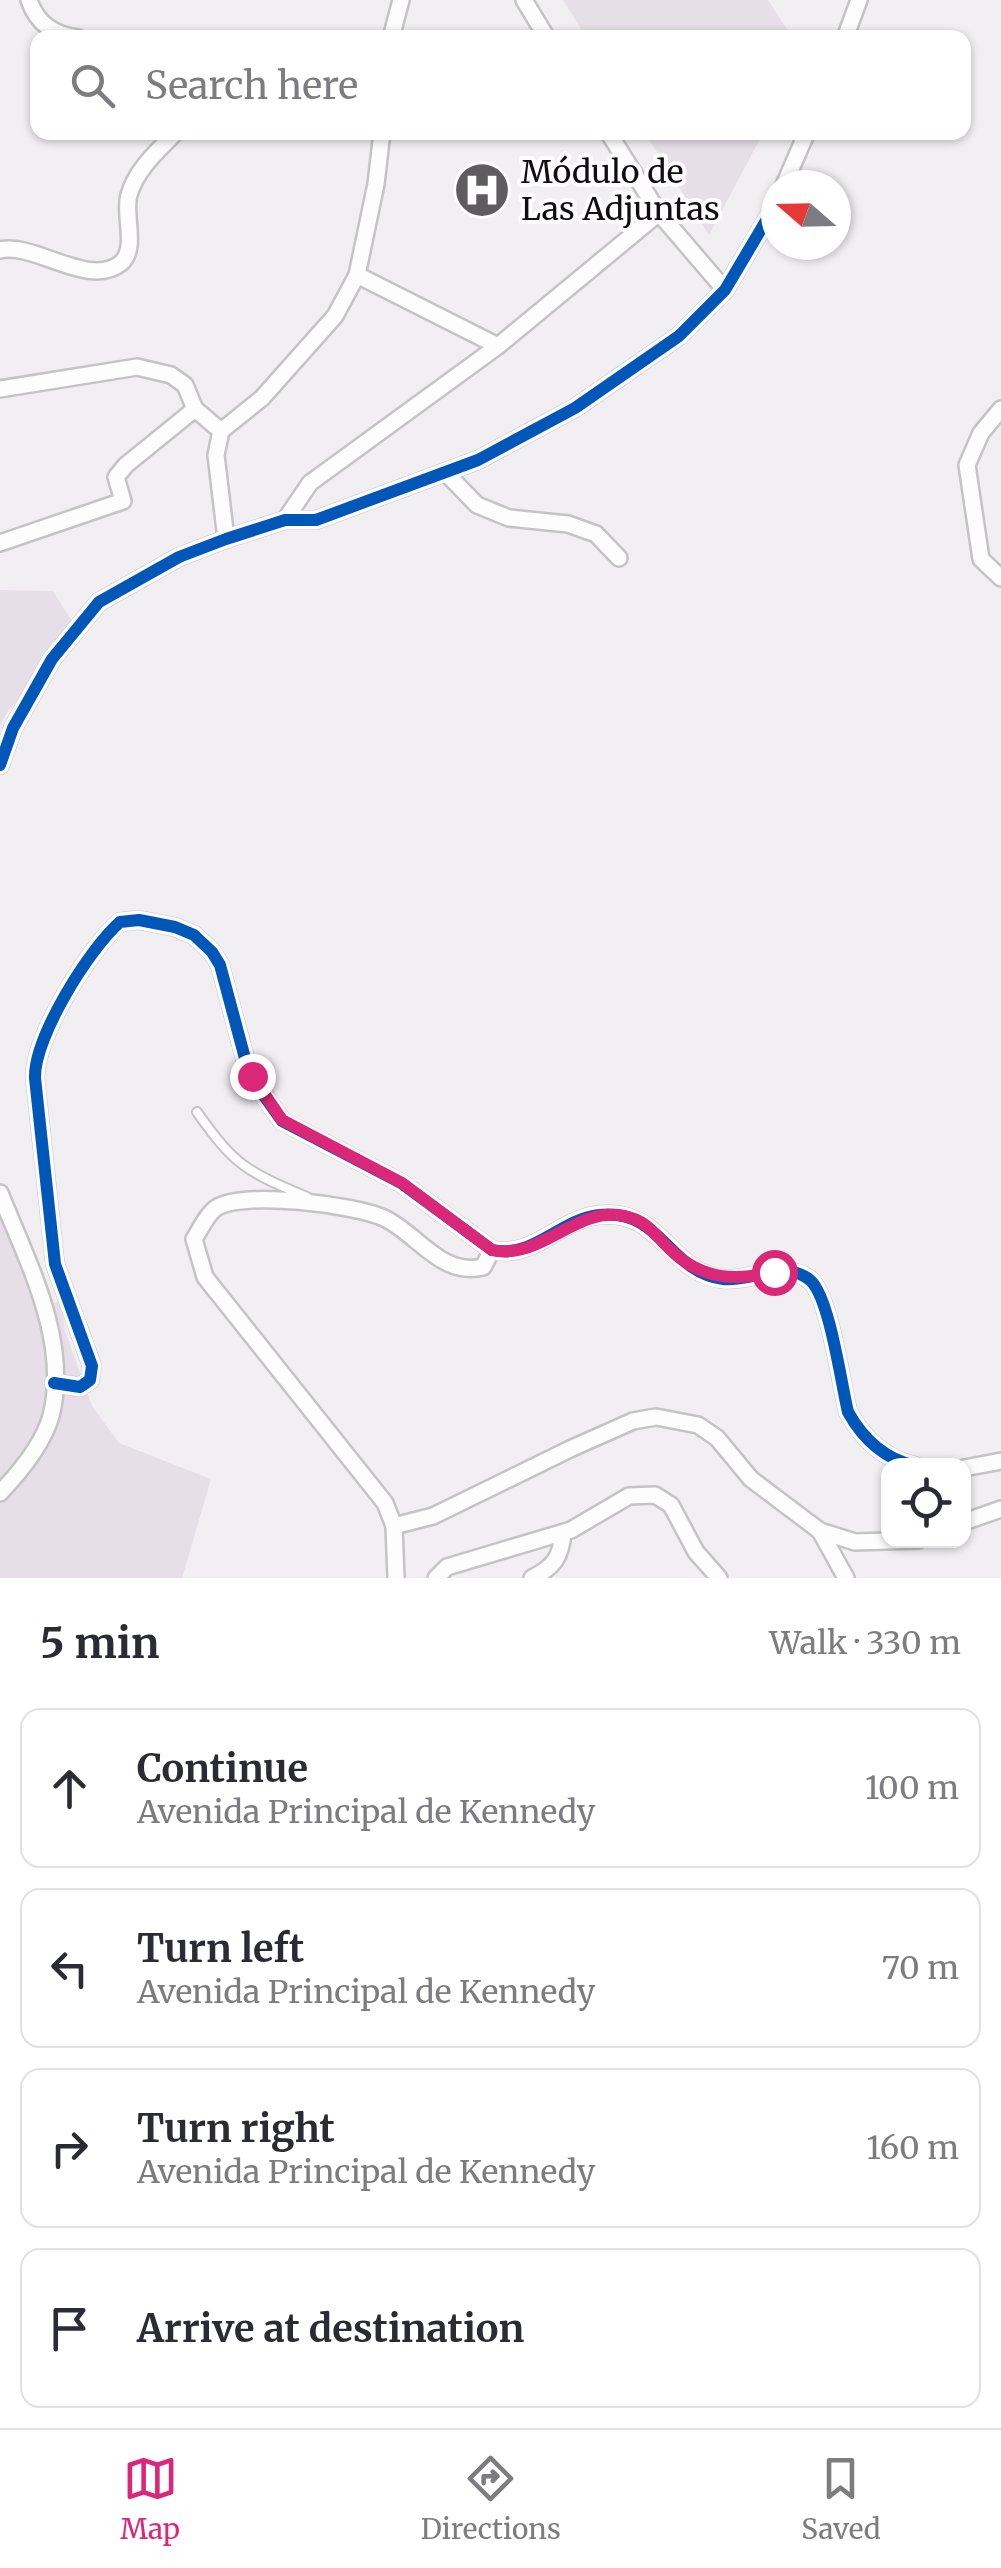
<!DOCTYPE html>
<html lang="en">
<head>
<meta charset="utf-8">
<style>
  :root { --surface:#fff; --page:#f7f7f7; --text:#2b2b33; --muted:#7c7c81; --line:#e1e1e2; --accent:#db2777 }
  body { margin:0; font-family:Merriweather,serif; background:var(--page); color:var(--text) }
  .controls { position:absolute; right:30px; bottom:30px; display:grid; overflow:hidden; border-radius:20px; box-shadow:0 2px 8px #0004 }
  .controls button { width:90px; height:90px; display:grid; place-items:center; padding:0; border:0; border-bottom:2px solid var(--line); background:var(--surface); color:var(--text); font:50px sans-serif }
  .compass { position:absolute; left:761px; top:170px; width:90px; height:90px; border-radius:50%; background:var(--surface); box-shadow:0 2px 8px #0004; rotate:290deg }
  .stop { position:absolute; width:30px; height:30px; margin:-22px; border:8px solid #db2777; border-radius:50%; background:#fff }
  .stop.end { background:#db2777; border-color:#fff; box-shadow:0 2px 10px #0008 }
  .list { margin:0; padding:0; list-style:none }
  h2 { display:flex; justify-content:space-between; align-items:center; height:130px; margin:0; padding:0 40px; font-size:42px }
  h2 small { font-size:32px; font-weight:400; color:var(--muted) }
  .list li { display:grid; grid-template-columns:65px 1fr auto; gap:30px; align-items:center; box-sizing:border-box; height:160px; margin:0 20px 20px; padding:0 20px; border:2px solid var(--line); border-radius:20px }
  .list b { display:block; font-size:38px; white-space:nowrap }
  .list p { margin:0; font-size:32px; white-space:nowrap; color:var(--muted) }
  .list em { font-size:32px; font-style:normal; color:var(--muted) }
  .icon { flex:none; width:55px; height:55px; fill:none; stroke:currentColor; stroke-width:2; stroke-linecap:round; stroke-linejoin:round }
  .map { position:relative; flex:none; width:1001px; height:1578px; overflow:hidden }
  .search { position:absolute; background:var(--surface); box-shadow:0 2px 8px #0004; left:30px; right:30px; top:30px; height:110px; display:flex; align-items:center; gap:25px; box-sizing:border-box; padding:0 35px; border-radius:20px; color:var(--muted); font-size:38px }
  .sheet { height:850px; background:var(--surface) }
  nav { display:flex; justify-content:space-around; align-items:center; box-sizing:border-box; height:140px; border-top:2px solid var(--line); background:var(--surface); font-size:28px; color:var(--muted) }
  nav a { display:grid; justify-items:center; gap:5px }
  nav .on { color:var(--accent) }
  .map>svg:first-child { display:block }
  .built { fill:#e7dfe7 }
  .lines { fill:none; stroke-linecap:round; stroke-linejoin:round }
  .lane-casing { stroke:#c5c4c5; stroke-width:12 }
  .street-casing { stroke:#c5c4c5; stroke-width:20 }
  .lane { stroke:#fdfdfd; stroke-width:8 }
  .street { stroke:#fdfdfd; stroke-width:15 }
  .cycleway-casing { stroke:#fffcff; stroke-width:19 }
  .cycleway { stroke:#0057b8; stroke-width:12 }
  .route { stroke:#db2777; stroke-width:12 }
  .labels { text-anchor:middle; stroke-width:8; stroke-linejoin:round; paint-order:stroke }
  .poi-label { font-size:32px; fill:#0f0d0f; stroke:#fffcff; text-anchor:start }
</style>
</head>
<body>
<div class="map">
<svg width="1001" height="1578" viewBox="0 0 1001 1578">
  <rect width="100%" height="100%" fill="#f2eff2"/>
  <g class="built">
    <polygon points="563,0 768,0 792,37 586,37"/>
    <polygon points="645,133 763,133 709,235"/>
    <polygon points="0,590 53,591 73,623 60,637 28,690 9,709 0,726"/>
    <polygon points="0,1191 41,1307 61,1301 65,1331 92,1406 119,1443 211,1479 182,1578 0,1578"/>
  </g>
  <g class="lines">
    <g class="lane-casing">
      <path id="lane" d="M197,1112C235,1166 246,1171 307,1197"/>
    </g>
    <g class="street-casing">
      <g id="street">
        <path d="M29,0C37,24 54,35 78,38"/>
        <polyline points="524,0 547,38"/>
        <polyline points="391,38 401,0"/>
        <polyline points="845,38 859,0"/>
        <polyline points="608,132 659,213 725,290"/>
        <polyline points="784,185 807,132"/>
        <path d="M0,250C35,242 89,289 121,263C138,248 123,214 129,195C136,169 159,150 176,132"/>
        <polyline points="357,275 498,346"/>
        <polyline points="0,389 137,367 171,375 185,385 195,409 221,431"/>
        <polyline points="1001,409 981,433 967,465 981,559 1001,578"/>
        <polyline points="446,473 477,505 509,518 568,524 596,534 619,558"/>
        <polyline points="285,520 310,483 498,346 659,213"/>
        <polyline points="226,539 216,455 221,431 262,398 335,316 357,275 376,184 382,132"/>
        <polyline points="0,543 123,501 116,477 126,465 195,409"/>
        <polyline points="0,765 13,728 52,659 99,602 179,557 226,539 285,520 316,520 478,460 575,408 679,336 725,290 776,204"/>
        <path d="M0,1193C27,1261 70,1341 51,1416C43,1444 20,1472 0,1493"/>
        <path d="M54,1383L80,1387L90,1380L92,1366L55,1264L35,1078C34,1037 89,949 120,922L139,920L175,927L194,935L212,952L220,965L246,1062L260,1090L282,1121L401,1183L492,1250C534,1259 560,1219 599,1215C662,1208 669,1273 723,1279C751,1282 788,1259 811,1281C830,1300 841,1383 848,1412C863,1439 885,1459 915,1466"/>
        <polyline points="964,1468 1001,1461"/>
        <polyline points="964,1522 1001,1509"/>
        <polyline points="394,1526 433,1516 570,1449 633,1421 656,1417 698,1425 717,1438 751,1479 820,1531 855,1542 919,1540"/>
        <polyline points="820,1531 846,1578"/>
        <path d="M396,1578L394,1526L385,1503L205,1277L194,1239C200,1230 207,1214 216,1208C243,1190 355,1205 384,1218C418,1234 441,1277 483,1267L492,1250"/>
        <polyline points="436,1578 447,1567 571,1530 629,1496 655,1495 671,1505 696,1552 719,1578"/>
        <path d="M532,1578C554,1567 561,1557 563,1533"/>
      </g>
    </g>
    <use href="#lane" class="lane"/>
    <use href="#street" class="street"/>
    <g class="cycleway-casing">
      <g id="cycleway">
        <polyline points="0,765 13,728 52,659 99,602 179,557 226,539 285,520 316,520 478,460 575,408 679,336 725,290 776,204"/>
        <path d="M54,1383L80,1387L90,1380L92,1366L55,1264L35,1078C34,1037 89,949 120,922L139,920L175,927L194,935L212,952L220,965L246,1062L260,1090L282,1121L401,1183L492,1250C534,1259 560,1219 599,1215C662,1208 669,1273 723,1279C751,1282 788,1259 811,1281C830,1300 841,1383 848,1412C863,1439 885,1459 915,1466"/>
      </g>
    </g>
    <use href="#cycleway" class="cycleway"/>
  </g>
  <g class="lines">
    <path class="route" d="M252,1076L282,1120L402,1183L492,1250C541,1261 575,1206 624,1216C649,1221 656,1237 673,1252C703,1280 736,1281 774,1272"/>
  </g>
  <defs>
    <g id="hospital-disc" transform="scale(2.875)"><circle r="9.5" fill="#5e5c5e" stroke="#fffcff"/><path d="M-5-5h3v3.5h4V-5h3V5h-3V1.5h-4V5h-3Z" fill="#fff"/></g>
  </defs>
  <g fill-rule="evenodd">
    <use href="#hospital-disc" x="482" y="190"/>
  </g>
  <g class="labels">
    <g class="poi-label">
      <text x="521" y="183">Módulo de<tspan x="521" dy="37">Las Adjuntas</tspan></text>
    </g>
  </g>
</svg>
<div class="controls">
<button><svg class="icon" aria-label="locate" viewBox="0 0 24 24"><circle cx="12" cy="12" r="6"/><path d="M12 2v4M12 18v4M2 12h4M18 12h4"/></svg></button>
</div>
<svg class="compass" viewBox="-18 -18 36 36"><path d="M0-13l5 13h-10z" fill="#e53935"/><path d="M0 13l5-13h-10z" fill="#7c7c81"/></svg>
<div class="stop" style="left:774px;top:1272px"></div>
<div class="stop end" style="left:252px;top:1076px"></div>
<div class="search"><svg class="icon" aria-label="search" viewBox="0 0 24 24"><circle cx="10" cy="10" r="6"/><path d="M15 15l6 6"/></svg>Search here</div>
</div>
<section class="sheet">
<h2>5 min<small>Walk · 330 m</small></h2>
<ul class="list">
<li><svg class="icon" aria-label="ahead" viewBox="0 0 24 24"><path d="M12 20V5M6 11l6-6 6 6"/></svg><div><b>Continue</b><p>Avenida Principal de Kennedy</p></div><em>100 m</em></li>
<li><svg class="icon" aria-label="left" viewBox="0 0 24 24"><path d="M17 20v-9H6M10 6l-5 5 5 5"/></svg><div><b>Turn left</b><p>Avenida Principal de Kennedy</p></div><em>70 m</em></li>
<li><svg class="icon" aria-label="right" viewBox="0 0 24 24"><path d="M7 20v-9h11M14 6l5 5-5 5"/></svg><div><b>Turn right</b><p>Avenida Principal de Kennedy</p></div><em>160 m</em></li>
<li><svg class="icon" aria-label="arrive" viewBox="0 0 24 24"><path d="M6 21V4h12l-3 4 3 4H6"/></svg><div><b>Arrive at destination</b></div></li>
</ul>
</section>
<nav>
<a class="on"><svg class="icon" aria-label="map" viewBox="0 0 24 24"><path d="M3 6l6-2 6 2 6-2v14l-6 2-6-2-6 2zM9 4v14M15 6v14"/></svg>Map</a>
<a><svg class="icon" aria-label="directions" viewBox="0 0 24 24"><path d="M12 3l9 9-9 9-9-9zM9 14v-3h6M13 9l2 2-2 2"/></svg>Directions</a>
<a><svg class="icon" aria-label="saved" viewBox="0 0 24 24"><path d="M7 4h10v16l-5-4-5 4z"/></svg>Saved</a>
</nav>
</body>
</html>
